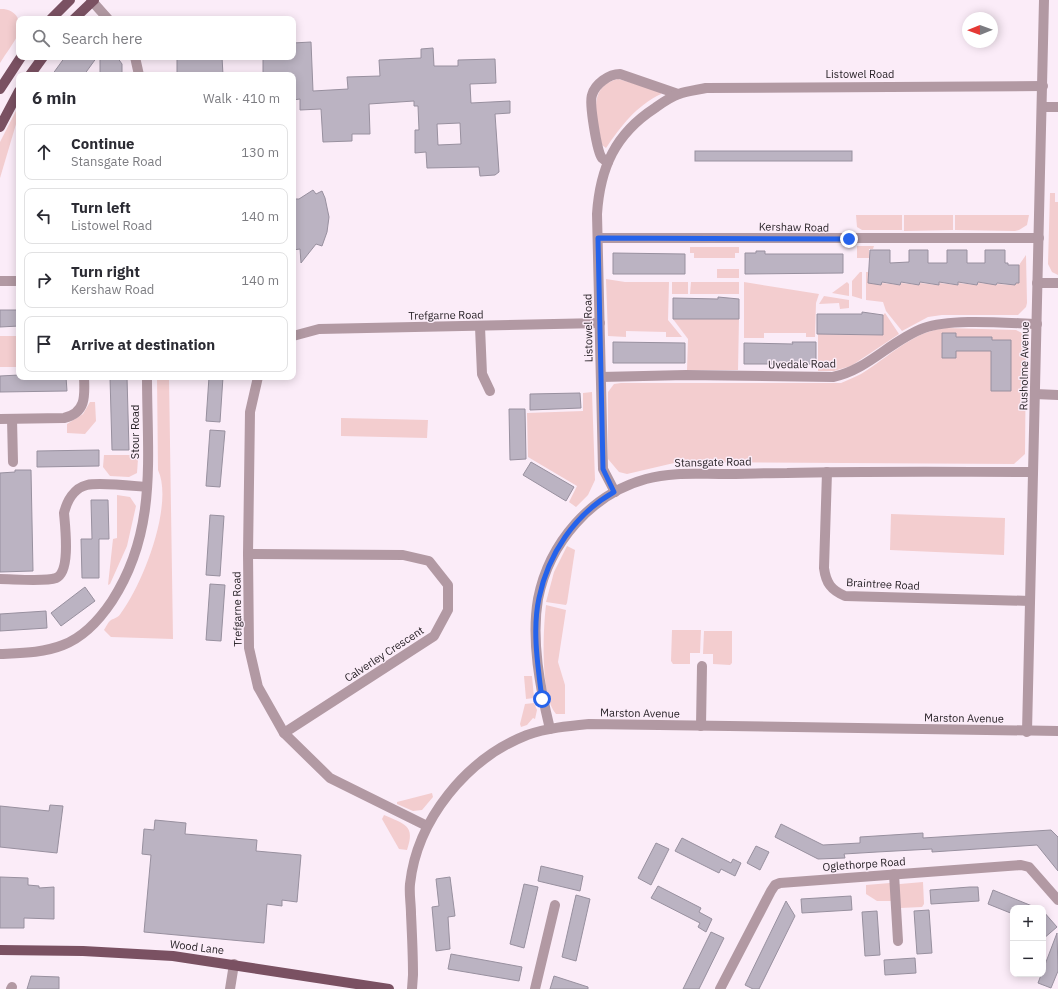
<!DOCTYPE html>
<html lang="en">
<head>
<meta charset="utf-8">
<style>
  :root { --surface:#fff; --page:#f2f2f3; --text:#2b2b33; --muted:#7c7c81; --line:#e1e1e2 }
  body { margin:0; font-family:"IBM Plex Sans",sans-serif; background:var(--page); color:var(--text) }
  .controls { position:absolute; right:12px; bottom:12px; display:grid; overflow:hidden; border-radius:8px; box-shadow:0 2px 10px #0003 }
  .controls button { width:36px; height:36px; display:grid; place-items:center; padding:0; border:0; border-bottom:1px solid var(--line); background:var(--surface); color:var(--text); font:20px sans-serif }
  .compass { position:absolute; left:962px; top:12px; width:36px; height:36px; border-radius:50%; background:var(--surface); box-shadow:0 2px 10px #0003; rotate:269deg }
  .stop { position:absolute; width:12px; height:12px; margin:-9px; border:3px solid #2563eb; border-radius:50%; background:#fff }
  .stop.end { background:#2563eb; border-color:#fff; box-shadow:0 1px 4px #0008 }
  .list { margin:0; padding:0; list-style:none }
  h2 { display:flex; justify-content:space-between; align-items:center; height:52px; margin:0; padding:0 16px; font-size:17px }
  h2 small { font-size:13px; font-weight:400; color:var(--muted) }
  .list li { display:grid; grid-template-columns:26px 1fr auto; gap:12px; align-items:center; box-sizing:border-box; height:56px; margin:0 8px 8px; padding:0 8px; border:1px solid var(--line); border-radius:8px }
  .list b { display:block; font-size:15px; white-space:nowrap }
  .list p { margin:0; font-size:13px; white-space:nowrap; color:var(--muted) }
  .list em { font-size:13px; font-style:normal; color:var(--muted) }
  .icon { flex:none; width:22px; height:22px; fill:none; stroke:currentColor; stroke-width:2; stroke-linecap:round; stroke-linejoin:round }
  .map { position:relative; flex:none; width:1058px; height:989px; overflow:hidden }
  .search { position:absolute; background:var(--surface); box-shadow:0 2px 10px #0003; left:16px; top:16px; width:280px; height:44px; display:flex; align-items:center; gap:10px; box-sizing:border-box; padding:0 14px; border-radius:8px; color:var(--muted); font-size:15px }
  .panel { position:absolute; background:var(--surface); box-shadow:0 2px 10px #0003; left:16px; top:72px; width:280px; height:308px; border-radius:8px }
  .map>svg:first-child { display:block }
  .green { fill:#f3cdcf }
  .building { fill:#bbb3c2; stroke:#98909f; fill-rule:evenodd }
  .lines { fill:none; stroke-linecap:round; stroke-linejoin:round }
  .minor { stroke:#b299a3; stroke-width:10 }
  .major { stroke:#7a5162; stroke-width:10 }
  .route { stroke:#2563eb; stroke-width:5 }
  .labels { text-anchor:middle; stroke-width:3; stroke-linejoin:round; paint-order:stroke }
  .street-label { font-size:11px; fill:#282227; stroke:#fbecf8 }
</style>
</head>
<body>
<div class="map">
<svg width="1058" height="989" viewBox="0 0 1058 989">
  <rect width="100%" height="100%" fill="#fbecf8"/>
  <g class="green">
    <path d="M0,9C13,8 23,19 19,32C15,42 6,53 0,63Z"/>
    <path d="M618,79L660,91L661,94C636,106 621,126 606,148L602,145C598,120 585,87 618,79Z"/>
    <polygon points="19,105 19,114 0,178 0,142"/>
    <polygon points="1050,193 1055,193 1055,202 1058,202 1058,275 1052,272 1048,264"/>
    <polygon points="856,215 902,215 902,230 862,230 857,227"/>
    <polygon points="904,215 953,215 953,230 904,231"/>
    <polygon points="955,215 1029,215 1027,225 1019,230 1015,231 955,230"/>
    <polygon points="857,246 874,246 873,249 869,249 869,258 857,258"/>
    <polygon points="690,247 739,247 739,253 735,253 735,258 694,258 694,253 690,253"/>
    <polygon points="1026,255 1027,303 1026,307 1018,315 942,315 928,317 902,331 886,311 883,302 866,300 866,272 868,272 868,283 881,285 882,283 900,285 901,283 919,285 920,283 938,285 939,283 958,285 958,283 977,285 978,283 1015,285 1016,283 1019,282 1019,265"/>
    <rect x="717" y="269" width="22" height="9"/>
    <polygon points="860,272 862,272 862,299 852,296 852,281"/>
    <polygon points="606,279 625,282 669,282 668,320 682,337 666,337 666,332 626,331 626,337 608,336"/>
    <rect x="672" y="282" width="16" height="12"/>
    <polygon points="691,282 739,282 739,294 690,294"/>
    <polygon points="744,282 819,294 816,303 815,337 806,337 806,333 764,333 764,338 744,338"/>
    <polygon points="847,282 849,284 849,296 832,293"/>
    <polygon points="824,296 849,300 849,308 840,309 839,303 819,304"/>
    <polygon points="885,313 899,334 851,366 834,371 818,371 818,334 883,335 883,315"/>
    <polygon points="673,319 739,319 738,370 687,370 688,339"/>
    <path d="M946,328L1016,330L1022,333L1026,339L1025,454L1014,464L694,462L674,463L627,474L619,472L608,459V392L614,384L621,383H841C848,380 855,377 861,374C889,357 913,331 946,328Z"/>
    <rect x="0" y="336" width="19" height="31"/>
    <path d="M157,377H169L173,639L111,637L104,630C106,627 108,622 111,620C115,618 119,617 121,613C143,584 174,504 158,470Z"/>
    <polygon points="592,392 595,480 588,495 576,507 569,502 577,486 528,457 527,413 583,411 583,393"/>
    <polygon points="90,402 95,402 96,421 85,434 67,433 67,424 83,414"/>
    <polygon points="341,418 428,420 427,438 341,436"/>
    <polygon points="104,455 135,455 138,459 137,473 129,477 110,476 103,467"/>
    <polygon points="117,495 130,497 136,506 127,546 110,584 108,585 113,539 117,538"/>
    <polygon points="891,514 1005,518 1004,555 890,550"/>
    <polygon points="567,546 575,550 567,603 566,605 546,602 554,572"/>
    <path d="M546,605L566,610L558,662L565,685V714H556C540,696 543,629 546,605Z"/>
    <polygon points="672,630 701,630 700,653 690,653 690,664 673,664 671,661"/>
    <polygon points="704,631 732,631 732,663 730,665 713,664 713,654 703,654"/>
    <polygon points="524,676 532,676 534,698 526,699"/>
    <polygon points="534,703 537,710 535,719 533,718 527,725 521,727 520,724 525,704"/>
    <polygon points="432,793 433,797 422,810 413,811 397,804 397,802"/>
    <path d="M384,815C404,824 416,825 407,850L399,849L382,819Z"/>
    <polygon points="923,882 924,904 922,907 900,908 898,885 900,884"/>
    <polygon points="890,883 892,901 877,901 866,894 866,885"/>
  </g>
  <g class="building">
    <path d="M311,42L313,91L348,89L347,77L380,76L379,60L421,58V49L433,48L434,66H458V60L495,59L496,83L470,84L471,103L510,101V113L495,114L499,172L495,175L480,176L479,167L427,168L426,152L415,153V130H419L418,106H414V101L369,104L370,134H352V141L323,142L321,109L300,110V99L293,100V75H263V57H293V43ZM460,123L461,144L438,145L437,124Z"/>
    <polygon points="65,57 97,57 84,75 52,75"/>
    <polygon points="100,57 117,57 122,64 122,75 100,75"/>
    <polygon points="177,57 222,57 223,75 177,75"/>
    <rect x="695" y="151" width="157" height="10"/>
    <polygon points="313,190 316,194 322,191 325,198 329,217 327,232 322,246 316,244 301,263 300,249 293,250 293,199 299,199"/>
    <polygon points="870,250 890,250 890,263 909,262 909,250 928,250 928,263 947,263 947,250 967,250 967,263 985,263 985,250 1005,250 1005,263 1008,263 1008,265 1019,265 1019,283 1016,283 1015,285 997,283 996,285 978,282 977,285 958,282 958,285 939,282 939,285 920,282 919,285 901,282 900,285 882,282 881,285 868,283"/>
    <polygon points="756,251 765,251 765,254 843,254 843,273 745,274 745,253 756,253"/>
    <polygon points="613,253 685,254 685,274 613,274"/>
    <polygon points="718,297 739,299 739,319 673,319 673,298 718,299"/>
    <polygon points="0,310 19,310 19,326 0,327"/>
    <polygon points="862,312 883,315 883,335 817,334 817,314 862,314"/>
    <polygon points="942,333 956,333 956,337 992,337 992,340 1011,340 1011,391 991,391 991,351 956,351 956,358 942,358"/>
    <polygon points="613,342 685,343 685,363 613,363"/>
    <polygon points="792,342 816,342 816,364 744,364 744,343 793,344"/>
    <polygon points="19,375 19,377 66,377 67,391 0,392 0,376"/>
    <polygon points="110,377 127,377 129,450 112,450"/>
    <polygon points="209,377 223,377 220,422 206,421"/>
    <polygon points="580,393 581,408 530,410 530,394"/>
    <polygon points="509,409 525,409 526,459 510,460"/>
    <polygon points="210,430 225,431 220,487 206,486"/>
    <polygon points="99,450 99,466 37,467 37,451"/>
    <polygon points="531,462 574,487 566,501 523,475"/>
    <polygon points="15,470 31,470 33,571 0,572 0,473 15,472"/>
    <polygon points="91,500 108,500 109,539 99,539 99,578 82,578 81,539 92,539"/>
    <polygon points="210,515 224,516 220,576 206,575"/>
    <polygon points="210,584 225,585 221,641 206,640"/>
    <polygon points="85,587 95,601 61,626 51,613"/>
    <polygon points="46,611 47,628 0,631 0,614"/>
    <polygon points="50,805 63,806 57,853 0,847 0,806 49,811"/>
    <polygon points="155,820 186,823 185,834 257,840 256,851 301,855 297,902 282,900 282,906 267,904 264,943 144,932 151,855 142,854 144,829 154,830"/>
    <polygon points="781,824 823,845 860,843 860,837 923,833 923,838 1051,830 1058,837 1058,871 1037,845 932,852 932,849 877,852 844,854 845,858 818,859 775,837"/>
    <polygon points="682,838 731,863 733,859 741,863 735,876 721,869 719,873 675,851"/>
    <polygon points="656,843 669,849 651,885 638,878"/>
    <polygon points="756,846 769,852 760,870 747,863"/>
    <polygon points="541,866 583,876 580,891 538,881"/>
    <polygon points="0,877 28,878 28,885 39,886 39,888 54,887 54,919 24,918 24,928 0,928"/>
    <polygon points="450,877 455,916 448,917 450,949 436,951 432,907 439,906 436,879"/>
    <polygon points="524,884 538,887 524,948 510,944"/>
    <polygon points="658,886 701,908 699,912 712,919 706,932 698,927 700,923 651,898"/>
    <polygon points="970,887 978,887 979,901 931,904 930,890"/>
    <polygon points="993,890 1037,908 1013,908 1013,914 988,904"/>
    <polygon points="576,895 590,899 576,961 562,957"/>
    <polygon points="851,896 852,910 802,913 801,899"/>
    <polygon points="786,901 795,916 759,989 753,989 745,985"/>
    <polygon points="929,910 932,953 917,954 914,911"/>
    <polygon points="877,911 880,955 865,956 862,912"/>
    <polygon points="1043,911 1057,927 1043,939"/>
    <polygon points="711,932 724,938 699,989 683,989"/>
    <polygon points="1057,933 1058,971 1051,988 1038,983"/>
    <polygon points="451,954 522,967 519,981 448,969"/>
    <polygon points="915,958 916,973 885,975 884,960"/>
    <polygon points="31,976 59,977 59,989 27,989"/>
    <polygon points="554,976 588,987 588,989 550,989"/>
  </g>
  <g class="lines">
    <g class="minor">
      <polyline points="91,0 108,19"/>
      <polyline points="135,57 139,75"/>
      <polyline points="1042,107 1058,107"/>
      <path d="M608,162C606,161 604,160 602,158C597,152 589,103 592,95C595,84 609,74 620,74L678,94"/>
      <polyline points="598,238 1039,238"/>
      <polyline points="0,281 19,281"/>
      <polyline points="1037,283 1058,283"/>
      <polyline points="480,327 482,374 490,391"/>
      <polyline points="293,336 319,329 600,323"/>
      <polyline points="258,377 250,412 248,554 249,648 258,687 284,733 330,778 427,826"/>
      <path d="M601,377L686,375L833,377C868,370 891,340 924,328C951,318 1006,323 1037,324"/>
      <polyline points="1035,394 1058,395"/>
      <path d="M0,419L64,418C86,413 85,396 84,377"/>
      <polyline points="12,419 13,462"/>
      <path d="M827,472L824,568C826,583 831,590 845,596L1030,601"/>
      <path d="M615,492L603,469L597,214C600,168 615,134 655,108C662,103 670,97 679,94C687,91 697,90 706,88L1043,86"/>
      <polyline points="248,554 403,555 429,561 448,585 448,610 434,636 284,733"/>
      <path d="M0,579C13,579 45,582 56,578C71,572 65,526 64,513C67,501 74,488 87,485C99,482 133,486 147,487"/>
      <path d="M0,654C21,653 43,653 63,645C84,637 100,619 112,601C158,530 147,457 147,377"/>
      <polyline points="701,726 702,666"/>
      <path d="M550,729C540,688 531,640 538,599C549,543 591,494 646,479C671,472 696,474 722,474C744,474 766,473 787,473C869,471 951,472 1033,472"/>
      <polyline points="1027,732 1044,0"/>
      <polyline points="894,874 898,941"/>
      <polyline points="11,989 12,987"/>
      <polyline points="230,989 234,964"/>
      <path d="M412,989L413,975C413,955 412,934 411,914C411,904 409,894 410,884C417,820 466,759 527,735C547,728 568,726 589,724L1058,731"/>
      <polyline points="535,989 555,905"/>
      <polyline points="720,989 771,891 775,885 780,883 1021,865 1029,867 1058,900"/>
    </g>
    <g class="major">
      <polyline points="51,19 70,0"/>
      <polyline points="74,19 94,0"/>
      <polyline points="30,75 43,57"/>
      <polyline points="0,89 21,57"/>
      <polyline points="0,127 19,91"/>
      <polyline points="0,950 83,951 173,956 389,989"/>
    </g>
  </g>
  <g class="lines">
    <path class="route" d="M542,699C538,667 532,630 539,598C548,554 575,514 614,492L603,469L598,238L849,239"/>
  </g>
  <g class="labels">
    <g class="street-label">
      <text x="860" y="78">Listowel Road</text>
      <text transform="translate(794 227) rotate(1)" y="4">Kershaw Road</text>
      <text transform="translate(446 315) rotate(-1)" y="4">Trefgarne Road</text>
      <text transform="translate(588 328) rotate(-91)" y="4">Listowel Road</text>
      <text transform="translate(802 364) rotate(-1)" y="4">Uvedale Road</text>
      <text transform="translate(1024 366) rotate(-89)" y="4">Rusholme Avenue</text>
      <text transform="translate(135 432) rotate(-90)" y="4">Stour Road</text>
      <text transform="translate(713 462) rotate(-1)" y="4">Stansgate Road</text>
      <text transform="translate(883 584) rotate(3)" y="4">Braintree Road</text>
      <text transform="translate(237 609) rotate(-91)" y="4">Trefgarne Road</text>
      <text transform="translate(384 654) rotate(-33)" y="4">Calverley Crescent</text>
      <text transform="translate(640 713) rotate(1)" y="4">Marston Avenue</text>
      <text transform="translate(964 718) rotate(1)" y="4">Marston Avenue</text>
      <text transform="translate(864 864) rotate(-4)" y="4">Oglethorpe Road</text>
      <text transform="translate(197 947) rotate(7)" y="4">Wood Lane</text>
    </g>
  </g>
</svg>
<div class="controls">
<button>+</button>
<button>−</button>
</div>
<svg class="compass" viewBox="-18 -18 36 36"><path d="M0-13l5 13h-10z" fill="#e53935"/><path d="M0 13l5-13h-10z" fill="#7c7c81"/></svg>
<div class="stop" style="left:542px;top:699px"></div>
<div class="stop end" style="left:849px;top:239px"></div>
<div class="search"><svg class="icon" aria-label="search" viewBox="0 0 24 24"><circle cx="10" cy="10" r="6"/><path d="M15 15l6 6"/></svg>Search here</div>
<section class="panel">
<h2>6 min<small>Walk · 410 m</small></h2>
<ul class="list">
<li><svg class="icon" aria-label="ahead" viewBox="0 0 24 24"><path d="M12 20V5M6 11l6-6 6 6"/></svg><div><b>Continue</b><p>Stansgate Road</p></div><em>130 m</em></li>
<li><svg class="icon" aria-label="left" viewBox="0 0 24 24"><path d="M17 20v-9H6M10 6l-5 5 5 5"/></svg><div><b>Turn left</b><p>Listowel Road</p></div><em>140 m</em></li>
<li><svg class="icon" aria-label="right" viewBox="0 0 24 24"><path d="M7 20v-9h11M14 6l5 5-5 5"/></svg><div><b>Turn right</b><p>Kershaw Road</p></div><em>140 m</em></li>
<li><svg class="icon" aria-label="arrive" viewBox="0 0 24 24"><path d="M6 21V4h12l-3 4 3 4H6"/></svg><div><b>Arrive at destination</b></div></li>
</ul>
</section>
</div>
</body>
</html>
